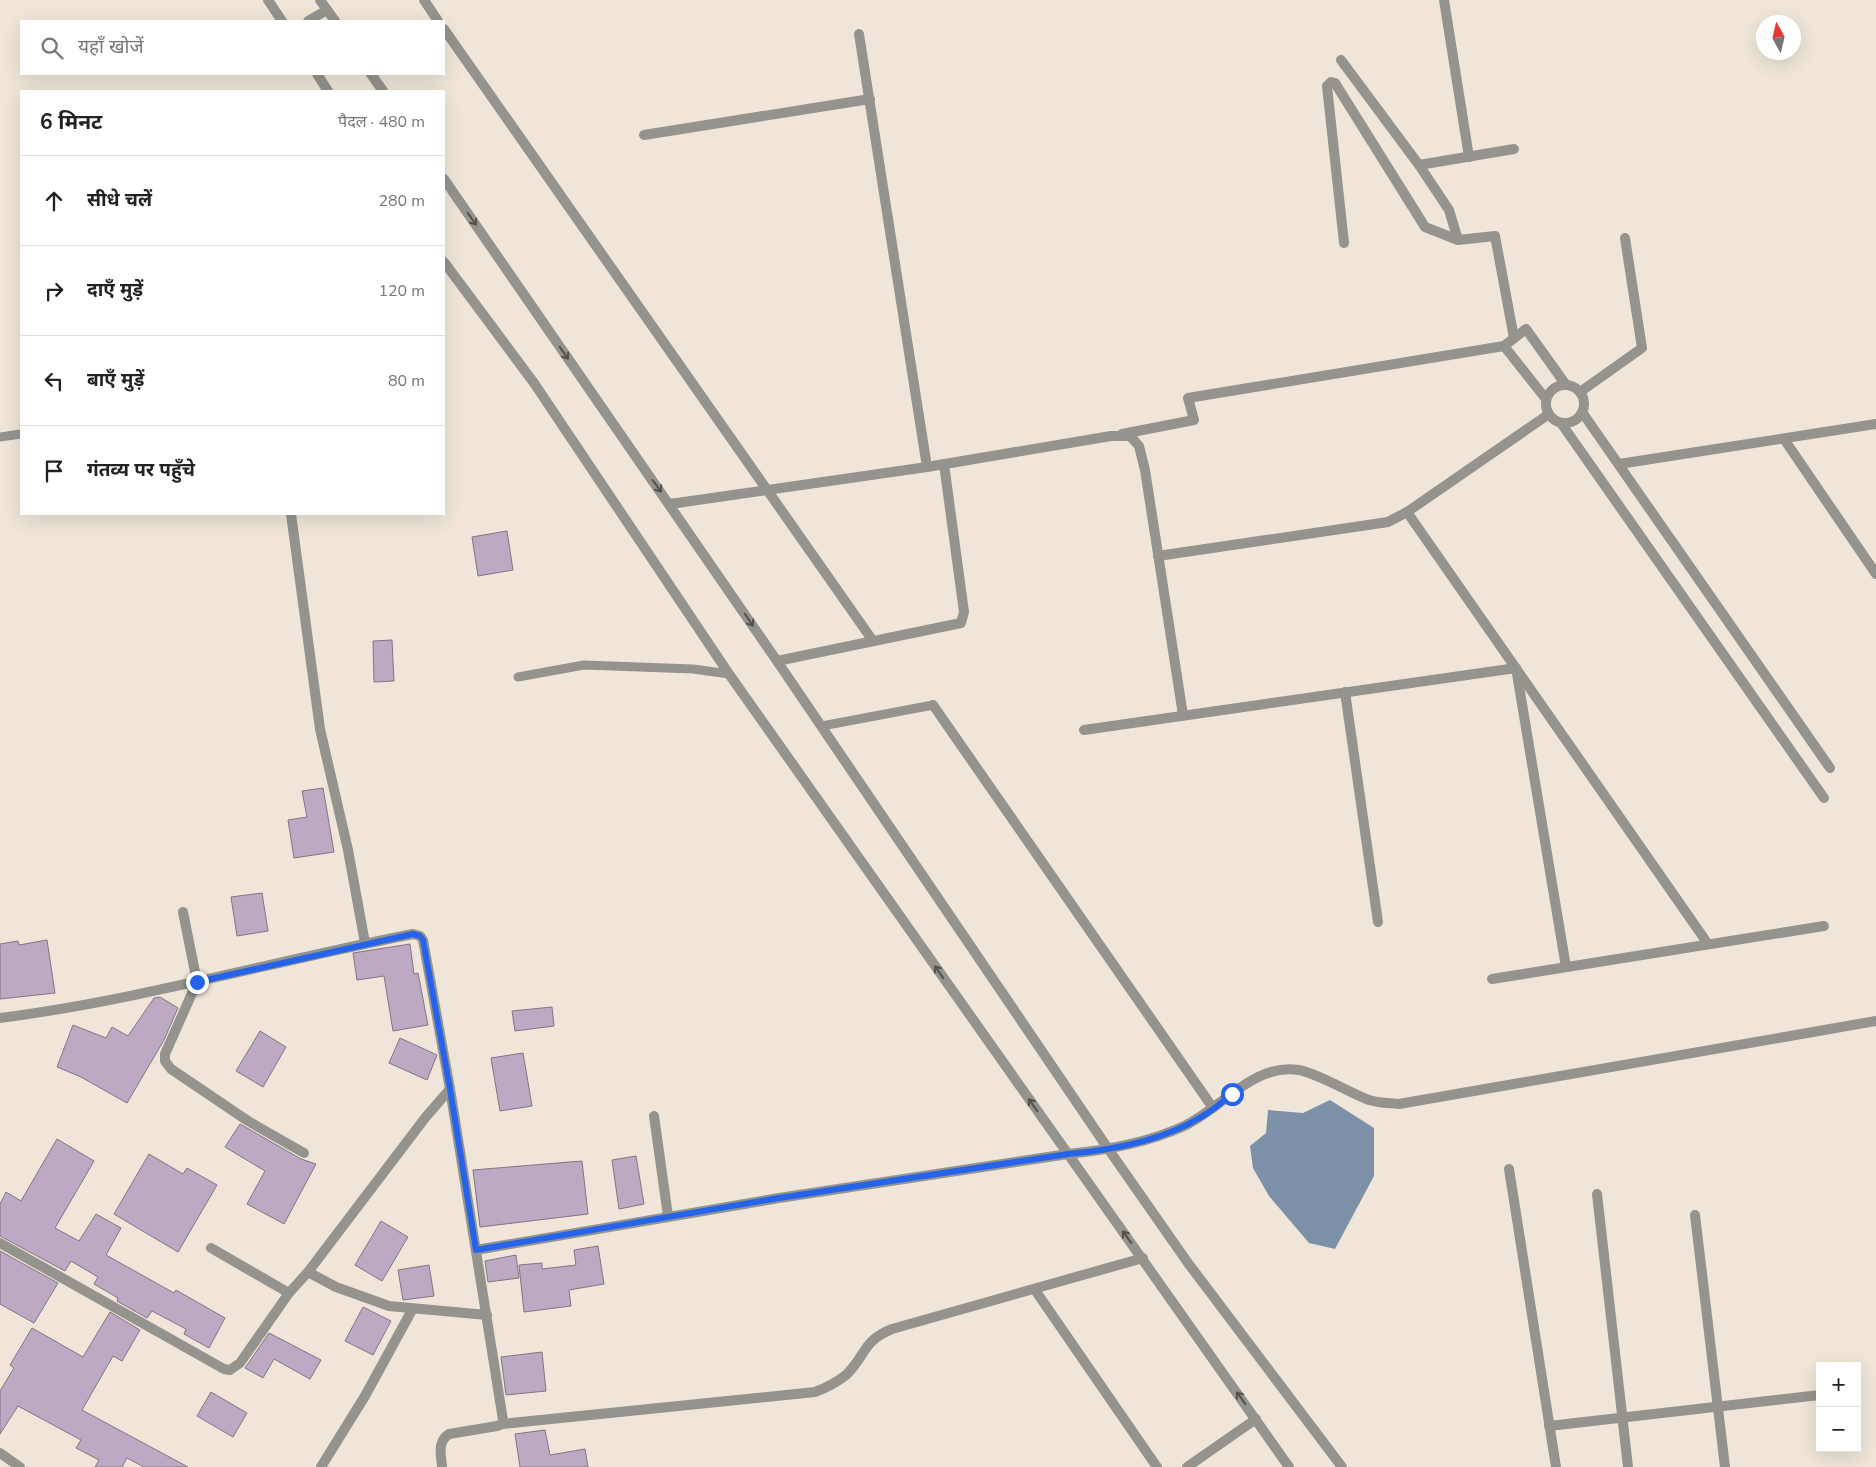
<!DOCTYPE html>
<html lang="hi">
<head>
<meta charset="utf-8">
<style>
  :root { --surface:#fff; --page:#f6f6f6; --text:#222; --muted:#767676; --line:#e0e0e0 }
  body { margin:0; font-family:"Nunito Sans","Noto Sans Devanagari",sans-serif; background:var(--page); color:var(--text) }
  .controls { position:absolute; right:15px; bottom:15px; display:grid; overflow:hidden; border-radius:0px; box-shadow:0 5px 20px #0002 }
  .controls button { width:45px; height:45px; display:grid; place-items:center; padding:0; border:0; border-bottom:1px solid var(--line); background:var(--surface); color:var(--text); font:25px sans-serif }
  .compass { position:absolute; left:1756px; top:15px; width:45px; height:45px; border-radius:50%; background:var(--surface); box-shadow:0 5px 20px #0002; rotate:352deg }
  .stop { position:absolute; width:15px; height:15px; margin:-11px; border:4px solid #2563eb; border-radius:50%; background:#fff }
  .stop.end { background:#2563eb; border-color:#fff; box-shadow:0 1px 5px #0008 }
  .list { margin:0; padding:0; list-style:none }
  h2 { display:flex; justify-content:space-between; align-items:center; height:65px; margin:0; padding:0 20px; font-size:21px }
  h2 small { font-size:16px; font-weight:400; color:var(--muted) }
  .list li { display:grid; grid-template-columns:32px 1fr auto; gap:15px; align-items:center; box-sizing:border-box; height:90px; padding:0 20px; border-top:1px solid var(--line) }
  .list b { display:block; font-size:19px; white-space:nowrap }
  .list em { font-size:16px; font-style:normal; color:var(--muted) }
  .icon { flex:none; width:28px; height:28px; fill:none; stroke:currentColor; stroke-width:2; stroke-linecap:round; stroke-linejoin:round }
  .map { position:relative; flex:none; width:1876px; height:1467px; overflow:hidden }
  .search { position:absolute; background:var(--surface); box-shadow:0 5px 20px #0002; left:20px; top:20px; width:425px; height:55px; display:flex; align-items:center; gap:12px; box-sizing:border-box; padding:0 18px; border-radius:0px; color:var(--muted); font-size:19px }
  .panel { position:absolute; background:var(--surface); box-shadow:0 5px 20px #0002; left:20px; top:90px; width:425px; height:425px; border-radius:0px }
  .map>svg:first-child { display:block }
  .water { fill:#7c91a8 }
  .building { fill:#bcaac5; stroke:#7e7682 }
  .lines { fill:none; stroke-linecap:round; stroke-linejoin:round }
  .service { stroke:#95938d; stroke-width:9 }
  .minor { stroke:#95938d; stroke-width:10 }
  .tertiary { stroke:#95938d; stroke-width:10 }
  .oneway { stroke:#54504b }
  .route { stroke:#2563eb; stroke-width:6 }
</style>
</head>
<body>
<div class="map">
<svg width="1876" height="1467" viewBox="0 0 1876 1467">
  <rect width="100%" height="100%" fill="#efe6d9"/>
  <polygon class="water" points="1330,1100 1374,1128 1374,1176 1335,1249 1309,1243 1269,1196 1253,1168 1250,1146 1266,1133 1268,1110 1303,1113"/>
  <g class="building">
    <polygon points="507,531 513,570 478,576 472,537"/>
    <polygon points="392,640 394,681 374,682 373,641"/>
    <polygon points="323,788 334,852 294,858 288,820 307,817 302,791"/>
    <polygon points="262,893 268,931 237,936 231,897"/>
    <polygon points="47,940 55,993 0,999 0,944 18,941 19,945"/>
    <polygon points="410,944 414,974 418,973 428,1025 393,1031 384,976 357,980 353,953"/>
    <polygon points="160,997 178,1008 164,1040 127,1103 81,1077 57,1067 73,1025 106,1038 112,1027 128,1036 154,998"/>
    <polygon points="552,1007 554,1026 515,1031 512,1011"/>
    <polygon points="260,1031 286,1047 263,1087 236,1071"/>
    <polygon points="400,1038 437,1055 427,1080 389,1063"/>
    <polygon points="523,1053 532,1106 500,1111 491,1058"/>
    <polygon points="240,1124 301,1159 316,1164 284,1224 247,1204 265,1171 225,1147"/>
    <polygon points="57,1139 94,1161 55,1228 79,1241 96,1214 121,1228 106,1255 174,1293 176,1290 225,1318 209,1348 184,1334 186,1329 152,1311 147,1318 117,1301 118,1298 94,1284 98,1277 71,1261 65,1271 0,1236 0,1204 6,1192 21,1201"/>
    <polygon points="149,1154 183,1174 187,1168 217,1185 178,1252 114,1214"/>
    <polygon points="636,1156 644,1204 619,1209 612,1160"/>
    <polygon points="582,1161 588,1214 480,1227 473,1170"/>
    <polygon points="381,1221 408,1237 382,1281 355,1265"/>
    <polygon points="598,1246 604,1284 569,1290 571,1306 524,1312 519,1265 542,1263 542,1269 576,1265 574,1250"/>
    <polygon points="0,1251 58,1283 34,1323 0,1304"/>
    <polygon points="516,1255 519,1278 488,1282 485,1261"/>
    <polygon points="429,1265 434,1296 403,1300 398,1270"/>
    <polygon points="363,1307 391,1321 373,1355 345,1341"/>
    <polygon points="110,1312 140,1330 122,1361 113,1356 82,1410 188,1467 144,1467 127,1458 122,1467 95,1467 99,1460 76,1448 81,1440 18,1406 0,1434 0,1391 14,1368 10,1365 32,1328 83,1357"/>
    <polygon points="269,1333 321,1360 310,1379 274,1359 263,1378 245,1368"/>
    <polygon points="542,1352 546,1391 506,1395 501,1357"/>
    <polygon points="211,1392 247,1413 233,1437 197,1416"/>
    <polygon points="545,1430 550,1455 585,1449 588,1467 520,1467 515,1434"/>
  </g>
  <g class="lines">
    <g class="service">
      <polyline points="0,437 21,434"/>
      <polyline points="518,677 584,665 693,669 729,674"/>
      <polyline points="822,726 933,705"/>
    </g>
    <g class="minor">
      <polyline points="424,0 438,21"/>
      <polyline points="1444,0 1469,157"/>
      <polyline points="444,29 873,641"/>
      <polyline points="859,34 927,467"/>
      <polyline points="1341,60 1419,165 1449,210 1458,240"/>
      <polyline points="644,135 870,99"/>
      <polyline points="1419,165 1514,149"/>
      <polyline points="1344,243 1327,86 1331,82 1335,83 1425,227 1458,240 1495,236 1514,338"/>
      <polyline points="1504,346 1546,399"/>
      <circle cx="1565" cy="404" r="19"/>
      <polyline points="1580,392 1642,348 1625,238"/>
      <polyline points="1582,412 1830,768"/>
      <polyline points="1561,423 1824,798"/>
      <polyline points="1122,434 1194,420 1188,398 1504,346 1526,329 1566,385"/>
      <polyline points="1784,439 1876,574"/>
      <polyline points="1619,464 1876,424"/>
      <polyline points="670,504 927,467 1111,436 1130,436 1139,446 1145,470 1183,715"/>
      <polyline points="1407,512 1708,944"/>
      <polyline points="291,514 320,729 348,850 365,943"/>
      <polyline points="1158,556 1388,522 1407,512 1549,414"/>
      <polyline points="777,661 961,623 964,612 944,464"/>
      <polyline points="1345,692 1378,922"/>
      <polyline points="933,705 1213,1108"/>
      <polyline points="1084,730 1516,668 1566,967"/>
      <polyline points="183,912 197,982 165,1054 165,1061 171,1069 248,1121 304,1153"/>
      <polyline points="1492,979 1824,926"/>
      <path d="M0,1018C139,1000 275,961 413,934L420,936L423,940L450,1089L503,1420L502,1424L497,1426L449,1434C437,1442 441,1454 442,1467"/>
      <polyline points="654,1116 668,1216"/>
      <polyline points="1509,1169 1556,1467"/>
      <polyline points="1597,1194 1628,1467"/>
      <polyline points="1695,1215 1725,1467"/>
      <polyline points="0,1243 224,1369 230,1370 240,1363 289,1293 308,1272 336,1287 389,1306 487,1315"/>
      <polyline points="211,1248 289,1293"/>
      <path d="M476,1250L779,1198L1068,1154C1108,1150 1146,1143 1182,1127C1222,1109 1252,1063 1299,1070C1317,1073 1350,1093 1369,1100C1378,1103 1390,1103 1399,1104L1876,1021"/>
      <polyline points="308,1272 425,1118 450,1089"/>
      <polyline points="1035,1290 1157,1467"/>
      <path d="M502,1424L815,1392C826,1388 837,1382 846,1375C866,1356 862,1341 892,1329L1143,1258"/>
      <polyline points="1549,1426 1820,1395"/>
      <polyline points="0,1453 20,1467"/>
      <polyline points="321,1467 365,1396 412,1310"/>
      <polyline points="1187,1467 1256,1419"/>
    </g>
    <g class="tertiary">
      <polyline points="268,0 282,21"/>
      <polyline points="320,0 335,21"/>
      <polyline points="308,21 327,10"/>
      <polyline points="317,74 328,91"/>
      <polyline points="371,74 383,91"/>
      <polyline points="444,179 777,661 1109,1150 1188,1263 1342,1467"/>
      <polyline points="444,262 534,383 729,674 1289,1467"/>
    </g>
  </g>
  <defs><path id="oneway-shaft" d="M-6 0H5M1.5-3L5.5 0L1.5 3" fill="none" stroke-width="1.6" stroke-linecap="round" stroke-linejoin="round" transform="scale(1.25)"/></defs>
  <g class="oneway">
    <use href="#oneway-shaft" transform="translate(472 219) rotate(55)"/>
    <use href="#oneway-shaft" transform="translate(564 353) rotate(55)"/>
    <use href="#oneway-shaft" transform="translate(657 486) rotate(54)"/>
    <use href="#oneway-shaft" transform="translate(749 620) rotate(56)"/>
    <use href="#oneway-shaft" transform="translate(939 972) rotate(-125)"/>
    <use href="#oneway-shaft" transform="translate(1033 1105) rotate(-125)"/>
    <use href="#oneway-shaft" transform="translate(1127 1237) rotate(-126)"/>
    <use href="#oneway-shaft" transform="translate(1241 1398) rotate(-125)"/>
  </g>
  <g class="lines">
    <path class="route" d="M197,982L413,934L420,936L423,940L450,1089L476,1250L779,1198L1068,1154C1113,1150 1162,1141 1201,1117C1212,1111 1222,1102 1232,1094"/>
  </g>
</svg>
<div class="controls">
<button>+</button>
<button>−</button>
</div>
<svg class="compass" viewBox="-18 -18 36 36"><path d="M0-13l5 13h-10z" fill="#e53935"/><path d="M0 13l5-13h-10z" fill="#767676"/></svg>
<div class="stop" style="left:1232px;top:1094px"></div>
<div class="stop end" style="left:197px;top:982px"></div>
<div class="search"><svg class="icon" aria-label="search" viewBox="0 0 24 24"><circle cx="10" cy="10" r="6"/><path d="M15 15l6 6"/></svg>यहाँ खोजें</div>
<section class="panel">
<h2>6 मिनट<small>पैदल · 480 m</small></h2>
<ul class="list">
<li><svg class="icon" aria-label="ahead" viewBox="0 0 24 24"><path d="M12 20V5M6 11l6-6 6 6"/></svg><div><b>सीधे चलें</b></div><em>280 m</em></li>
<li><svg class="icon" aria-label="right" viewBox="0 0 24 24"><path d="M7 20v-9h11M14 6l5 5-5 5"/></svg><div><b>दाएँ मुड़ें</b></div><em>120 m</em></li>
<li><svg class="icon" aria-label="left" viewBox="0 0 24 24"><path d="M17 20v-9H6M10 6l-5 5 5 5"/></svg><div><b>बाएँ मुड़ें</b></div><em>80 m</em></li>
<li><svg class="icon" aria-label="arrive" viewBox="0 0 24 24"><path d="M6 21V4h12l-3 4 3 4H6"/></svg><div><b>गंतव्य पर पहुँचे</b></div></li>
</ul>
</section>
</div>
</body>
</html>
